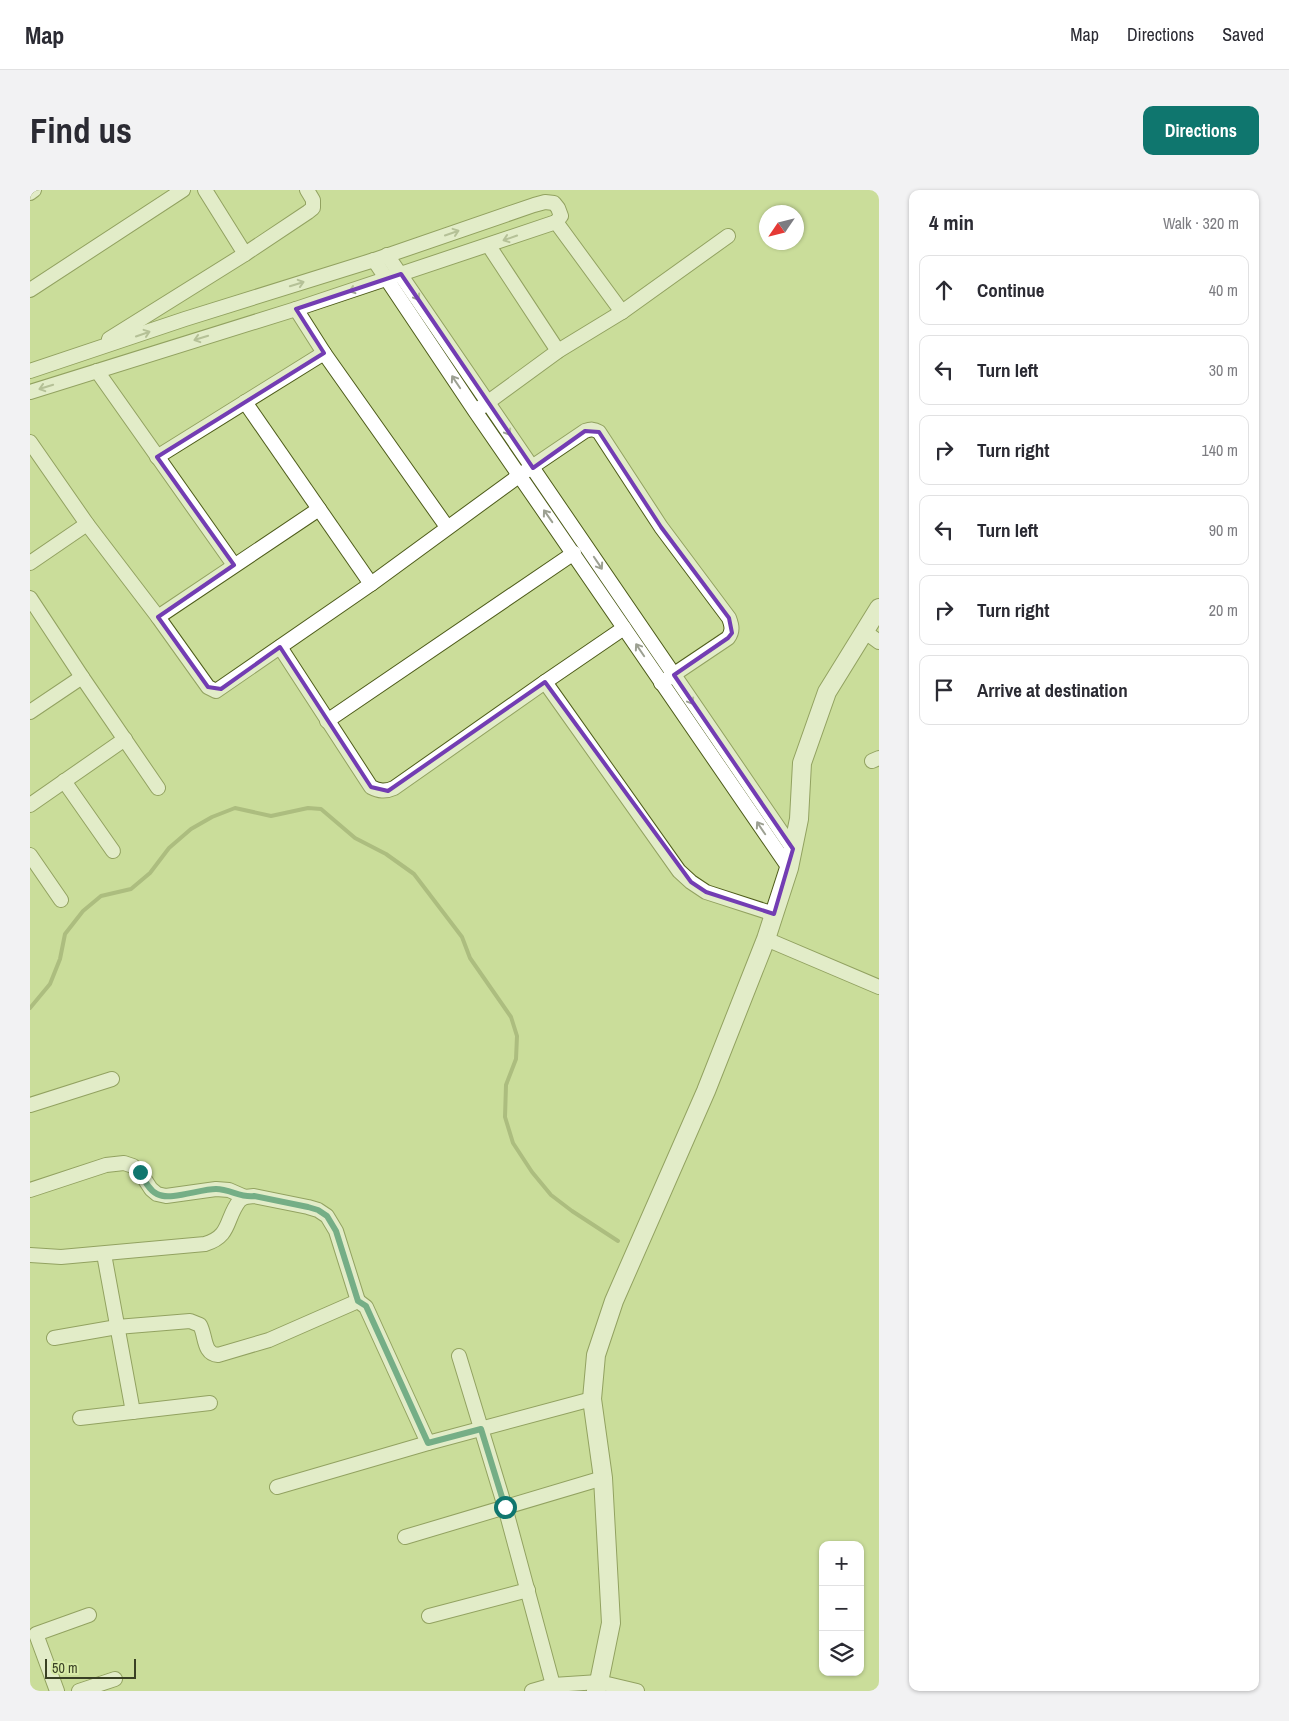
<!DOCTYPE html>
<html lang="en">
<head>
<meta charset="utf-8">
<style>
  :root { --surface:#fff; --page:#f2f2f3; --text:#2b2b33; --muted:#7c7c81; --line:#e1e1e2; --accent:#0f766e }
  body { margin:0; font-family:"Archivo Narrow",sans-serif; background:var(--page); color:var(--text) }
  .controls { position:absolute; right:15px; bottom:15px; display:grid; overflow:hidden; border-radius:10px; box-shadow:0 1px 4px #0004 }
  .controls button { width:45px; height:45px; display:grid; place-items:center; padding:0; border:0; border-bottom:1px solid var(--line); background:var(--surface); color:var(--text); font:25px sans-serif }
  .compass { position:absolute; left:729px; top:15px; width:45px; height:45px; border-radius:50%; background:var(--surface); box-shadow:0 1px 4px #0004; rotate:235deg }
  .scale { position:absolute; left:15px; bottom:12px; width:91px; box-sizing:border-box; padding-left:5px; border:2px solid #394024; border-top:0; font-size:14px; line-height:18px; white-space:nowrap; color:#394024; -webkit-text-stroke:4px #d8eba7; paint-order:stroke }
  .stop { position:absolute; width:15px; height:15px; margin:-11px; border:4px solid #0f766e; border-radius:50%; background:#fff }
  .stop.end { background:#0f766e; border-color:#fff; box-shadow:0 1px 5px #0008 }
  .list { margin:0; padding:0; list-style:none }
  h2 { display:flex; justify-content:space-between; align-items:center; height:65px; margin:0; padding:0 20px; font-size:21px }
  h2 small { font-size:16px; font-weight:400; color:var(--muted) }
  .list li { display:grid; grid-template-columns:32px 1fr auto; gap:15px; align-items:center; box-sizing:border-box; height:70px; margin:0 10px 10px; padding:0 10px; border:1px solid var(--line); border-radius:10px }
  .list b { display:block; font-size:19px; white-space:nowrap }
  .list em { font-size:16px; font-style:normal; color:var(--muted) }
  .icon { flex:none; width:28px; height:28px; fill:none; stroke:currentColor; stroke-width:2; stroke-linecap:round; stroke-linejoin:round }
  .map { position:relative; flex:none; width:849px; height:1501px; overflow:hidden; border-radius:10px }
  header { display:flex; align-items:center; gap:30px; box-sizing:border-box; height:70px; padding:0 25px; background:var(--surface); border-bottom:1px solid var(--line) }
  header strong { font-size:24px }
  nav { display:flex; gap:28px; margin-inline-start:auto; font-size:18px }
  .intro { display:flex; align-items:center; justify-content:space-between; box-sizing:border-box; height:120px; padding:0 30px }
  h1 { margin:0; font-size:35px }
  .button { padding:12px 22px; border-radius:10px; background:var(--accent); color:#fff; font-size:18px; font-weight:700 }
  main { display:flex; gap:30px; padding:0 30px }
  aside { flex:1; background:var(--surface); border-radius:10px; box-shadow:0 1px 4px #0004 }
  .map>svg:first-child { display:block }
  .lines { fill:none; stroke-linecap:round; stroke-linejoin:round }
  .stream { stroke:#88975d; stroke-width:4 }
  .minor-casing { stroke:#4e5c1a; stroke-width:16 }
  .tertiary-casing { stroke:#4e5c1a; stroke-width:20 }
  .minor { stroke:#fff; stroke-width:14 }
  .tertiary { stroke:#fff; stroke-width:18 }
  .oneway { stroke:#9ca092 }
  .route { stroke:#0f766e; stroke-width:6 }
  .marked { fill:none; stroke:#733db3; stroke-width:4; stroke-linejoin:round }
</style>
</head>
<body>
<header>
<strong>Map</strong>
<nav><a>Map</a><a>Directions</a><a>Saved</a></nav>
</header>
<div class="intro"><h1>Find us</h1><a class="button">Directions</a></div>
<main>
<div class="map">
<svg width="849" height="1501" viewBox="0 0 849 1501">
  <rect width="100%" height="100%" fill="#cbdd9a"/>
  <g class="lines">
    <polyline class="stream" points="0,818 20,794 30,769 35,744 53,721 71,706 101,699 120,683 139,658 161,639 182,627 205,618 241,626 278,618 291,619 325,648 356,664 384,684 432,747 440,768 481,827 487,846 486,869 476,895 475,927 483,953 502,982 521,1005 542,1021 588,1051"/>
    <g class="minor-casing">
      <g id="minor">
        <polyline points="175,0 215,64"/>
        <polyline points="0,3 4,0"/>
        <polyline points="526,32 592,122"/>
        <polyline points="459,56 528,161"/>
        <polyline points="357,65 763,659"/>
        <polyline points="344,70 445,221 759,678"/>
        <polyline points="0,100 153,0"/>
        <polyline points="266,119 294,163 417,337"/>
        <polyline points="79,149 215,64 278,22 283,18 283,10 277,0"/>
        <polyline points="0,181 155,129 344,70 504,15 515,12 524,13 528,18 531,26 526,32 266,119 0,202"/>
        <polyline points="67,181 204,375"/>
        <polyline points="215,212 341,394"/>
        <polyline points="450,218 528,161 592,122 698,46"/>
        <path d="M0,252L57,334L128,427L178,497L186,501L341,394L490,285L555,241C561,239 564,239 569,242L631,337L699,428C702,436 703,441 698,448L631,493"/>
        <polyline points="127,267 294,163"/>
        <polyline points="0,373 57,334"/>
        <polyline points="0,408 52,487 128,598"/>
        <polyline points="128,427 289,319"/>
        <polyline points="834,441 849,452"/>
        <path d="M250,457L341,597C349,601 355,602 364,598L515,492L594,438"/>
        <polyline points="515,492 649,681 661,692 676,702 744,724"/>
        <polyline points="0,522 52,487"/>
        <polyline points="297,531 544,363"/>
        <polyline points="842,571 849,568"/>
        <polyline points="34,591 83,661"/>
        <polyline points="0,615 95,549"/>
        <polyline points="0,665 31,710"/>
        <polyline points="736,749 849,797"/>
        <polyline points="0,915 82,889"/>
        <polyline points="0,1000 76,975 94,973 103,976 110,982 121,999 127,1004 136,1006 186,999 199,1000 215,1007"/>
        <polyline points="74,1064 103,1222"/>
        <path d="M0,1065L31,1067L175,1054C202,1046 195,1028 210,1010L215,1007L224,1006L278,1017L288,1020L297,1026L306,1041L328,1111"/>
        <path d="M24,1148L87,1137L160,1131L170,1135C176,1146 173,1164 188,1165L239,1150L328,1111L336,1117L398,1253"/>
        <polyline points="429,1166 475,1317 523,1495"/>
        <polyline points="50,1228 180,1213"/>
        <polyline points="247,1297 398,1253 562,1209"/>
        <polyline points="375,1347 573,1288"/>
        <polyline points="399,1426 498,1400"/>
        <polyline points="27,1501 6,1444 59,1425"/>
        <polyline points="49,1501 85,1489"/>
        <polyline points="502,1501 523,1495 569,1492 607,1501"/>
      </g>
    </g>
    <g class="tertiary-casing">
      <polyline id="tertiary" points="566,1501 569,1492 581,1433 573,1288 562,1209 566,1165 584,1111 676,901 736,749 759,678 769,629 772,573 797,502 849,418"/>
    </g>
    <use href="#minor" class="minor"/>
    <use href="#tertiary" class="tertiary"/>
  </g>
  <defs><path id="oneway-shaft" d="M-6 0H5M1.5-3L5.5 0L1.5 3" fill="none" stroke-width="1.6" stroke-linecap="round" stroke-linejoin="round" transform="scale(1.25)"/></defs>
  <g class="oneway">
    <use href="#oneway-shaft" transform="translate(422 43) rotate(-19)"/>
    <use href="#oneway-shaft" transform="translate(480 48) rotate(161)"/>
    <use href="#oneway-shaft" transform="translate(267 94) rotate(-17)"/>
    <use href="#oneway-shaft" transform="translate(326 99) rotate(161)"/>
    <use href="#oneway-shaft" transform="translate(385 104) rotate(56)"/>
    <use href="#oneway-shaft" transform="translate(113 144) rotate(-19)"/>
    <use href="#oneway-shaft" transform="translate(171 148) rotate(163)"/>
    <use href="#oneway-shaft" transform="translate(426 192) rotate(-124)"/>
    <use href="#oneway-shaft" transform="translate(16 197) rotate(163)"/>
    <use href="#oneway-shaft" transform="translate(476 239) rotate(56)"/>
    <use href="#oneway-shaft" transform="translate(518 326) rotate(-125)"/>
    <use href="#oneway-shaft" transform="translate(568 373) rotate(56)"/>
    <use href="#oneway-shaft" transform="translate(610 460) rotate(-124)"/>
    <use href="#oneway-shaft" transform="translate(659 508) rotate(56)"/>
    <use href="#oneway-shaft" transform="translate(731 638) rotate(-124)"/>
  </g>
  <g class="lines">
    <path class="route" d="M110,982C114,990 119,1000 127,1004C140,1011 170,999 186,999C200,999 211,1008 224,1006L278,1017L288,1020L297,1026L306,1041L328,1111L336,1116L398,1253L451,1239L475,1317"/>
  </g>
  <path d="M0 0H849V1501H0ZM371,84L503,278L555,241L569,242L631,337L699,428L702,443L698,448L644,485L763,659L744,724L676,702L661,692L515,492L358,601L341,597L250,457L191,499L178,497L128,427L204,375L127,267L294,163L266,119Z" fill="#cbdd9a" fill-opacity=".55" fill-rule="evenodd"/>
  <path class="marked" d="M371,84L503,278L555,241L569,242L631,337L699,428L702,443L698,448L644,485L763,659L744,724L676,702L661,692L515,492L358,601L341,597L250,457L191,499L178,497L128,427L204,375L127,267L294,163L266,119Z"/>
</svg>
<div class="controls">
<button>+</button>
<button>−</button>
<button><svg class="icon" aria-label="layers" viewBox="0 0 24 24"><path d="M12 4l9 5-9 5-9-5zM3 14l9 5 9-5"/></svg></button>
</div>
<svg class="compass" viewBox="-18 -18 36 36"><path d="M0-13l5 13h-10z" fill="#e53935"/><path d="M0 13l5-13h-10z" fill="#7c7c81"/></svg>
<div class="scale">50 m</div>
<div class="stop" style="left:475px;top:1317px"></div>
<div class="stop end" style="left:110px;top:982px"></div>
</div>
<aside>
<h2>4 min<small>Walk · 320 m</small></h2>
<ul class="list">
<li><svg class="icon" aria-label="ahead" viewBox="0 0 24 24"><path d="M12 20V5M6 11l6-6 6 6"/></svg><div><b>Continue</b></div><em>40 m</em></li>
<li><svg class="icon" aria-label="left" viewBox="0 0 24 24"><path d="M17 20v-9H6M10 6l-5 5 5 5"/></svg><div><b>Turn left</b></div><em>30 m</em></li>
<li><svg class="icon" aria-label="right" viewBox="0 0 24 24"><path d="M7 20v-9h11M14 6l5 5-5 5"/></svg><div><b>Turn right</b></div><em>140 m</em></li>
<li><svg class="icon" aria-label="left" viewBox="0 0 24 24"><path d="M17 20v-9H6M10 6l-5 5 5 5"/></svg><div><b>Turn left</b></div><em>90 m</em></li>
<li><svg class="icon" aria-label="right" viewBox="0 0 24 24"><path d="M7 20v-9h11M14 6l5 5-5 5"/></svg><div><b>Turn right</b></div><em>20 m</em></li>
<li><svg class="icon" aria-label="arrive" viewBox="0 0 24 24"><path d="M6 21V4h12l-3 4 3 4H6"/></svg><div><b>Arrive at destination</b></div></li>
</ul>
</aside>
</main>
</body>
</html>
